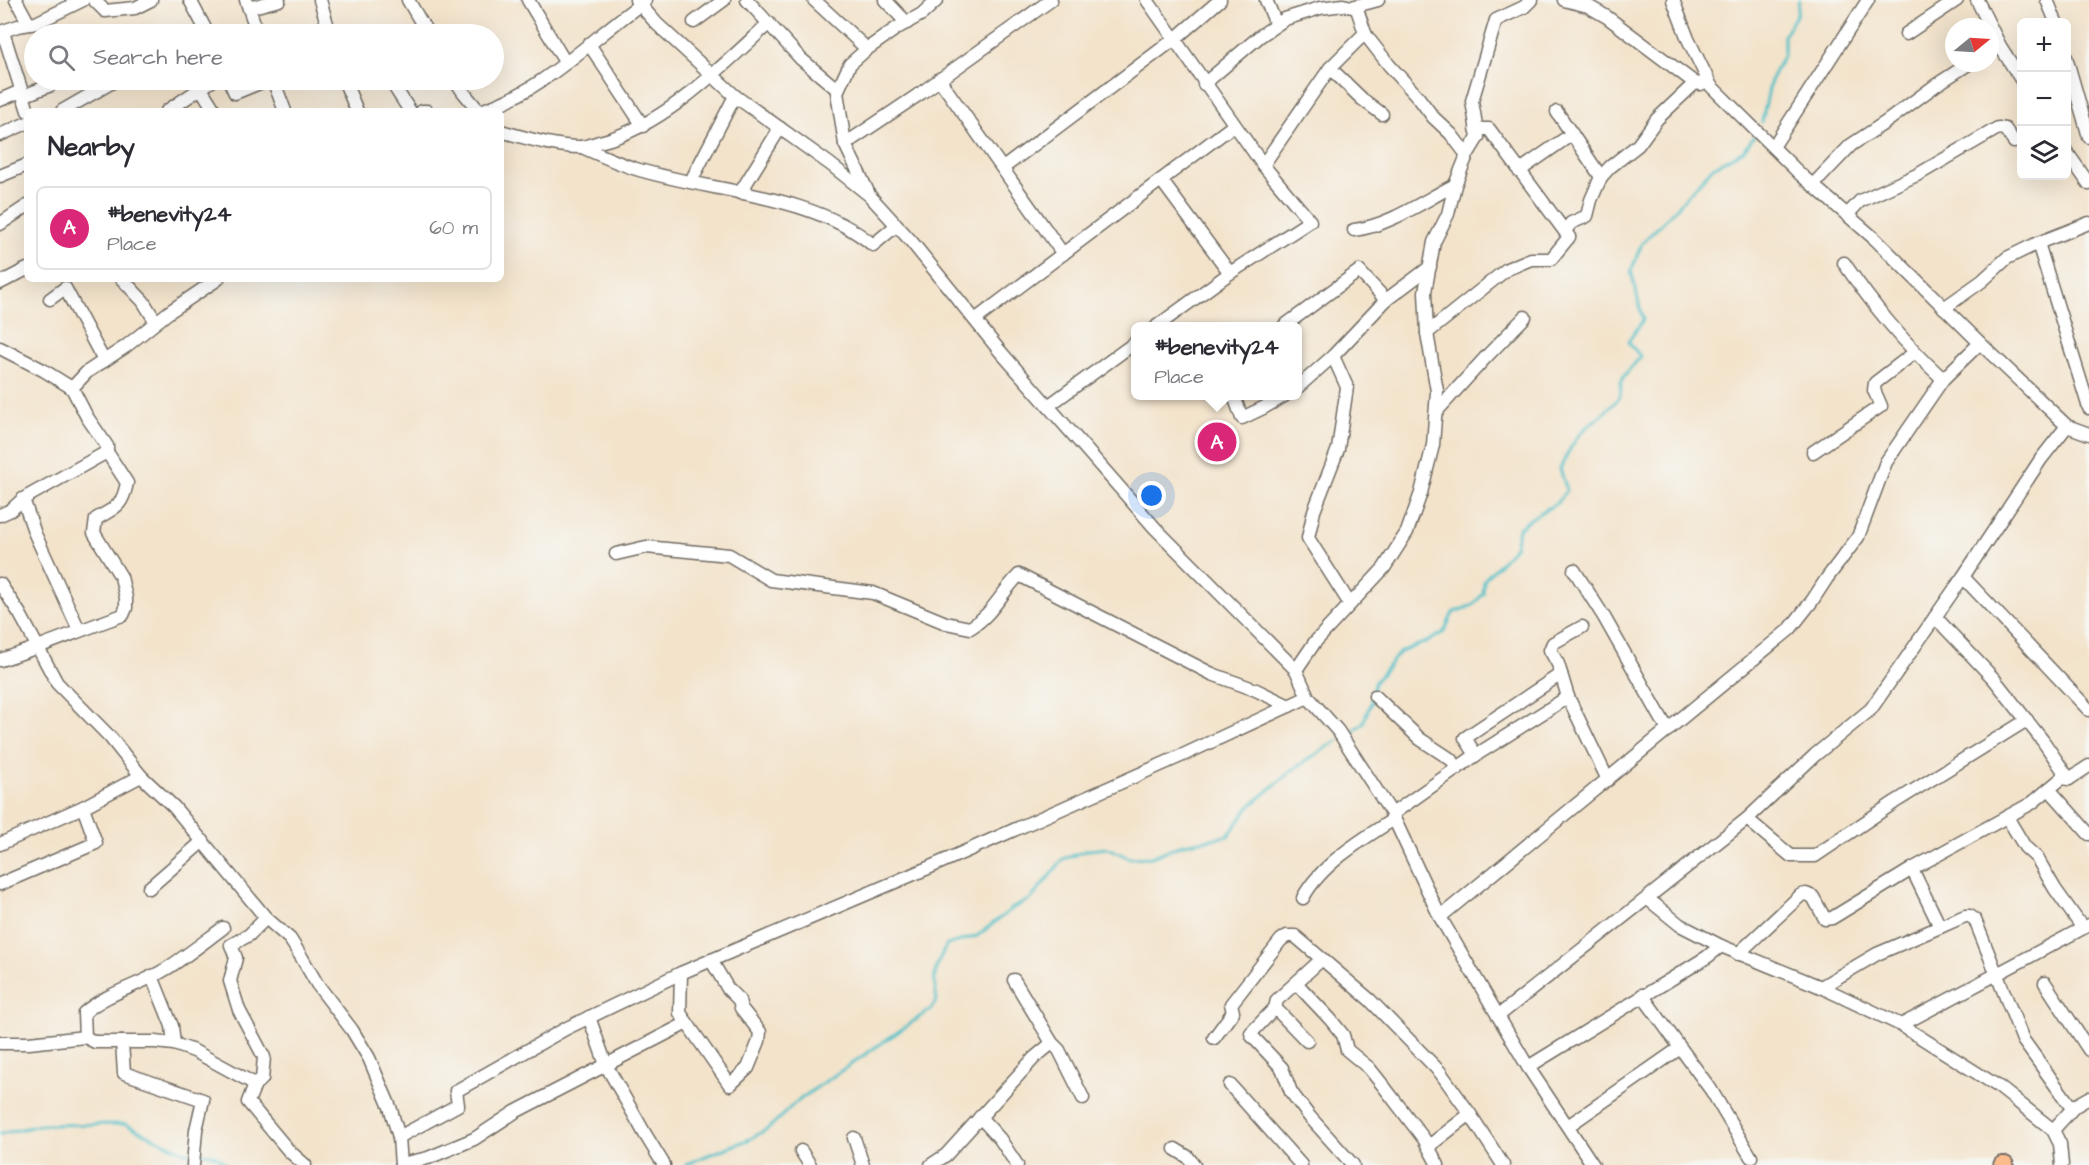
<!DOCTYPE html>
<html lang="en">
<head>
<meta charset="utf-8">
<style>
  :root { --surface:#fff; --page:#f2f2f3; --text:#2b2b33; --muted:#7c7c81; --line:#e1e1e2; --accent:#db2777 }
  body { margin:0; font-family:"Architects Daughter",sans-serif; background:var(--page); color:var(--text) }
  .controls { position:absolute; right:18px; top:18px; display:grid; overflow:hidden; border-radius:9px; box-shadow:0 6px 24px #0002 }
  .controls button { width:54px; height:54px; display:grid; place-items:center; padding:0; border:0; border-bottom:2px solid var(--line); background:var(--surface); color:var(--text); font:30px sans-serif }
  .compass { position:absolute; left:1945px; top:18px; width:54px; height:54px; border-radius:50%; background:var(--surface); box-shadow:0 6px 24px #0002; rotate:72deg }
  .you { position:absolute; left:1152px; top:496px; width:21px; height:21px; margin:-15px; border:4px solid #fff; border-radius:50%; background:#1a73e8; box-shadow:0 0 0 9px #1a73e833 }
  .badge { display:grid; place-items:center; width:39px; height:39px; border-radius:50%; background:var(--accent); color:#fff; font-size:20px; font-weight:700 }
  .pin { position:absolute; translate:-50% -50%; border:3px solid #fff; box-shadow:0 2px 6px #0006 }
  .popup { position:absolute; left:1131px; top:322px; width:171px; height:78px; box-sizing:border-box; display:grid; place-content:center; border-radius:9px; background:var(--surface); filter:drop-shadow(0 2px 4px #0005); font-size:20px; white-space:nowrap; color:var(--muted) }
  .popup b { font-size:22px; color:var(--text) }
  .popup::after { content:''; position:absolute; left:50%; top:100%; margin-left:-12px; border:12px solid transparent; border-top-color:var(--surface) }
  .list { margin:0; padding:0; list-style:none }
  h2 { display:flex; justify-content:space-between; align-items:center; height:78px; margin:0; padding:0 24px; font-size:26px }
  h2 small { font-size:20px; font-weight:400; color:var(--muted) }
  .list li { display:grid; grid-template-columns:39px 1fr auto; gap:18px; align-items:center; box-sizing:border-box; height:84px; margin:0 12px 12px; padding:0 12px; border:2px solid var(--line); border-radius:9px }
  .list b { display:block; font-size:22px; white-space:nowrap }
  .list p { margin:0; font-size:20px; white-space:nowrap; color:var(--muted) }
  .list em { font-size:20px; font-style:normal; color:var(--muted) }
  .icon { flex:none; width:33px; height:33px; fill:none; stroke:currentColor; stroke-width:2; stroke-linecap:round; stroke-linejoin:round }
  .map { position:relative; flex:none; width:2089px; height:1165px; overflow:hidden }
  .search { position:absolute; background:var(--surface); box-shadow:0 6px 24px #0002; left:24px; top:24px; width:480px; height:66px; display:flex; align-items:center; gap:15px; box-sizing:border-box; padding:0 21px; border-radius:33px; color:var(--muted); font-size:22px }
  .panel { position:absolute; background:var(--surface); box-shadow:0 6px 24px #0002; left:24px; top:108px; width:480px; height:174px; border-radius:9px }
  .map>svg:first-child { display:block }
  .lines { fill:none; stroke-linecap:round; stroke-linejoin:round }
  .stream { stroke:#51bfc7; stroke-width:3 }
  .minor-casing { stroke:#716b63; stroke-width:15 }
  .major-casing { stroke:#716b63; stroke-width:20 }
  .minor { stroke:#fff; stroke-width:12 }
  .major { stroke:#fbbb8d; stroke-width:16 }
</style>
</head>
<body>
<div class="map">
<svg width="2089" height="1165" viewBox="0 0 2089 1165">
  <rect width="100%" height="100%" fill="#f6f6f2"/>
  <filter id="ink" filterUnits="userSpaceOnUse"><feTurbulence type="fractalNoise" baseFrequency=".0167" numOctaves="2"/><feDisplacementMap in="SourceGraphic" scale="12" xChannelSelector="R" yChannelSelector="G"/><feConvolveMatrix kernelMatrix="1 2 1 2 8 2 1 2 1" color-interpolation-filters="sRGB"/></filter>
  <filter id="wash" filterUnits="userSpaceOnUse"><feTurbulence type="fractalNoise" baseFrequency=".008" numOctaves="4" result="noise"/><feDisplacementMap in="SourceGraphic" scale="24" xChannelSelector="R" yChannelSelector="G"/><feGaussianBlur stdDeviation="1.35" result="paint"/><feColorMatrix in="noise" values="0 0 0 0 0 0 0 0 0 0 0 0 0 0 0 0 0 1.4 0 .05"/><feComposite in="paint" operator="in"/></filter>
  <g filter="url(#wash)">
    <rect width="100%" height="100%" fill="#f3e3cb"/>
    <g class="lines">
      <g class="stream">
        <polyline points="1762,122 1771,79 1784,54 1784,35 1797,14 1799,0"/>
        <path d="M1348,735L1363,723L1371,703L1374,683L1400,652L1429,641L1444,632L1453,613L1473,605L1483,594L1484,580L1515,547L1519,528L1533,517L1557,503L1567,490L1560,469C1567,454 1575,437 1588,426C1599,416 1610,410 1619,397C1622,392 1620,389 1621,383C1624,373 1634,364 1641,357L1628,342L1643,320L1631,271L1642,243L1669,216L1713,167L1744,150L1754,136"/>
        <polyline points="0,1134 40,1125 125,1124 184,1152 191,1152"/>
        <path d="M199,1153C211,1153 218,1155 226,1165"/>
        <path d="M687,1165L698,1159L750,1139L769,1128L794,1104L813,1090L930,1010L937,1000C932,978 935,964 947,945L977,936L1013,908L1031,899L1063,859L1088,850L1108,848L1129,858L1151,857L1184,844L1228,836L1249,807L1295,768L1338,740"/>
      </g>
    </g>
  </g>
  <g filter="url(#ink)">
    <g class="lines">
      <g class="minor-casing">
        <g id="minor">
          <polyline points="16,0 29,24"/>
          <polyline points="94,0 105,11 135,8 151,0"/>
          <polyline points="190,0 208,34"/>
          <polyline points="246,0 258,34"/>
          <polyline points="320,0 330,34"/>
          <polyline points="408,0 428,34"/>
          <polyline points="528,0 565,62"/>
          <polyline points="636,0 657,24 735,96 830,164 869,195 911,241 999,350 1155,528 1296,670 1308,697 1338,731 1392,814 1440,917 1528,1067 1593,1165"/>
          <polyline points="747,0 801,59 838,90"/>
          <polyline points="814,0 867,49"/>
          <polyline points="885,0 907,23"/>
          <polyline points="1147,0 1263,165 1310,221 1230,273 1157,326"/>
          <polyline points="1266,0 1276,24"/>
          <polyline points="1564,0 1588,6 1607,17 1695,83 1701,84"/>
          <polyline points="1673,0 1688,39 1711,86 1801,175 1875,239 1980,343 2067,426 2089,434"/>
          <polyline points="1977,0 2000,46 2022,81"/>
          <polyline points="2047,0 2056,22"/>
          <polyline points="1356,6 1365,33 1368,38 1389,65 1418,97 1433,117 1451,134 1467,155"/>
          <polyline points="249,8 279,0"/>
          <polyline points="694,22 724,0"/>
          <polyline points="0,32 18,26 36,23 83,0"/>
          <polyline points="3,32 28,111"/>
          <polyline points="245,34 256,30"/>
          <polyline points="1906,34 1957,0"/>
          <polyline points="589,44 643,126"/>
          <polyline points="2066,57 2089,137"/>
          <polyline points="1330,68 1362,99 1382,114"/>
          <polyline points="939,79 1063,254"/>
          <polyline points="90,80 97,91"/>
          <polyline points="229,80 235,93 267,80"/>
          <polyline points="273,80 285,111"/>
          <polyline points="344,80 357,111"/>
          <polyline points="390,80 410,111"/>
          <polyline points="455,80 464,93 479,111"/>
          <polyline points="1204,84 1260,36 1285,19 1320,8 1343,5 1352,7 1378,0"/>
          <polyline points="200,87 215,111"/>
          <polyline points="23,96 51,85"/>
          <polyline points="0,100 21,91"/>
          <polyline points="62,111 116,80"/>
          <polyline points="167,111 213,80"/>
          <polyline points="422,111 427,111"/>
          <path d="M480,111C543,92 592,38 645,1"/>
          <polyline points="1557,112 1601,177"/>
          <path d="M501,131C521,137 561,148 582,147C587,146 594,144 599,142C661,128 723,66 769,23"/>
          <polyline points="0,135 27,123"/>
          <polyline points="845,144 921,93 1051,0"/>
          <path d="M582,147C598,154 615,162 633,168C707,192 812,193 873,245L897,225"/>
          <polyline points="1773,147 1868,0"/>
          <polyline points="2066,151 2089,184"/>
          <polyline points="1263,165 1330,68 1365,33"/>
          <polyline points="1003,168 1176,38 1220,0"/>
          <polyline points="1519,171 1572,134"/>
          <polyline points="0,176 27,165"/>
          <polyline points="1161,180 1230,273"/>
          <polyline points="691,181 735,96"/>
          <polyline points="1813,185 1851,145 1886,122 1936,85 1970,63"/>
          <polyline points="868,192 845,144 837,92 850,64 867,49 897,28 922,14 937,0"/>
          <polyline points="740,193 780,128"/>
          <polyline points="1847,215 1860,201 1919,174 1998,128 2005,129 2014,142 2022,140"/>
          <polyline points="0,224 27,206"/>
          <path d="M1354,230C1389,226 1423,201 1455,185"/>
          <polyline points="1565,231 1571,223 1587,216 1591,200 1601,177 1610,167 1638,145 1657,119 1695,83"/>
          <polyline points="2038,243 2089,408"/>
          <path d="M1844,263C1875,308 1903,342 1943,379"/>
          <polyline points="122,279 143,301 156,322"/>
          <polyline points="0,283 27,269"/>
          <polyline points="50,299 65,288 104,361"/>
          <polyline points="1944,308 1982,281 2007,258 2038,243 2089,223"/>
          <polyline points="975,320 1234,125"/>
          <polyline points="1284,326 1359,271 1386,300"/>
          <polyline points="1427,333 1507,269 1531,259 1551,259 1569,237 1489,129 1476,129"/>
          <polyline points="0,348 43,370 72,388"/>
          <polyline points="1333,356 1347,387 1338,449 1314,511 1308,538 1350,604"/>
          <polyline points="1298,387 1333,356 1386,300 1430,267"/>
          <polyline points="1234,396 1242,418 1263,408 1284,396"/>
          <polyline points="1048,406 1136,342"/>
          <polyline points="1436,412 1486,357 1525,317"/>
          <polyline points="1813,452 1881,406 1874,390 1875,383 1914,353"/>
          <polyline points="23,499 35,534 79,630"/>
          <polyline points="0,515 11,510 23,499 107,452 107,446 87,417 72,388 87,372 125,347 169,312 218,279"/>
          <path d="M616,554L646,547L729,555L771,580L873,593L946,623L970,628C992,615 1001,593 1019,575L1212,674L1256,690L1289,706"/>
          <polyline points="1574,570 1604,617 1668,730"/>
          <polyline points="1963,577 2089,710"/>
          <polyline points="0,584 20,614 57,683 110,737 141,776 174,807 266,918 290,939 302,958 317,984 352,1030 369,1058 390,1107 399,1137 401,1165"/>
          <polyline points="1935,617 1994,679 2043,741 2069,779"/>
          <polyline points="1582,627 1553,643 1550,650 1558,664 1568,697 1608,780"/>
          <path d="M0,660C42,647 82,629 123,615L126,608V598L121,577L94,533L96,519C116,507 122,507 127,483L107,452"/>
          <polyline points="1296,670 1315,642 1384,568 1407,532 1421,493 1433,445 1437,391 1427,333 1425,292 1434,242 1448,214 1455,185 1467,155 1478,137 1472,101 1496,20 1524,7 1531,0"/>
          <polyline points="1375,696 1420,739 1452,760 1457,769"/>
          <polyline points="1476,755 1465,738 1561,674"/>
          <polyline points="2049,789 2089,834"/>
          <polyline points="1392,814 1476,755 1568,697"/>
          <polyline points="2007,817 2025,847 2037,858 2055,889 2082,927"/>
          <polyline points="1747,819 1791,856 1815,856 1895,802 2027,720"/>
          <polyline points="0,844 83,807 141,776"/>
          <polyline points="1912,869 1940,927"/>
          <polyline points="0,884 96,843 83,807"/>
          <polyline points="149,888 203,841"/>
          <path d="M1303,898C1320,865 1364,838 1394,819"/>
          <polyline points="1648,899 1680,925 1721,946 1821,987 1901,1025 1999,1087 2053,1130 2060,1144 2062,1165"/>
          <polyline points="1440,917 1790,629 1812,601 1827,578 1858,537 1886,462 1943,379 1980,343"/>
          <polyline points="266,918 249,935 231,945 236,958 230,981 239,1010 264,1057 262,1079 255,1084 248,1102 289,1151 305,1165"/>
          <polyline points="1738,954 1801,895 1806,894 1813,897 1825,919 1832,918 1912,869 2032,803 2062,778 2069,779 2089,766"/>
          <polyline points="1322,959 1277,1000 1275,1008 1251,1033 1252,1036 1282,1068 1291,1092 1309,1116 1353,1165"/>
          <polyline points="152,976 172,1026 174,1044"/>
          <polyline points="1014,980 1052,1043 1059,1050 1083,1098"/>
          <polyline points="2045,983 2089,1050"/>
          <polyline points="1297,984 1330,1019 1343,1035 1347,1050 1369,1068 1385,1088 1424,1139 1438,1165"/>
          <polyline points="1821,987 1877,954 1940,927 1965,916 1970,916 1975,920 2023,1040 2069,1104 2075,1106"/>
          <polyline points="1642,995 1711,1090 1751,1157"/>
          <polyline points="1275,1008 1307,1041"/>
          <polyline points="1498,1016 1747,819 1815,755 1871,709 1963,577 2041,459 2067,426"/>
          <polyline points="589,1017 606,1065 645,1134 664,1165"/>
          <polyline points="687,1023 730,1085 748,1068 759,1041 760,1032 741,1008 739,1000 728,989 711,960"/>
          <polyline points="1901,1025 2089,925"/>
          <path d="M85,1037L84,1013C108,992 139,986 166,969C185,957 204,942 223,928"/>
          <polyline points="1214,1038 1233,1012 1231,1004 1281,940 1287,936 1295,936 1370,1000 1440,1072 1470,1114 1503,1165"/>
          <polyline points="122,1042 124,1073 203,1100 196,1130 193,1165"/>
          <polyline points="0,1043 29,1043 85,1037 95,1042 155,1042 174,1044 194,1051 255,1084"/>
          <polyline points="1528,1067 1707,957 1721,946"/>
          <polyline points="1230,1085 1301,1165"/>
          <polyline points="980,1117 1000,1139 1017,1165"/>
          <polyline points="1568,1126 1680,1048"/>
          <polyline points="2053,1130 2075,1106 2089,1098"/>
          <polyline points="399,1137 458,1105 456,1091 567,1028 681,973"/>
          <polyline points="854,1138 863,1165"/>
          <polyline points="1429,1146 1470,1114"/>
          <polyline points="1175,1149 1188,1157 1194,1165"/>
          <polyline points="801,1151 810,1165"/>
          <polyline points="401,1164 428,1158 474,1139 515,1112 687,1023 680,1013 681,973 928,868 1183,755 1308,697"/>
          <polyline points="931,1165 946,1155 1034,1058 1052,1043"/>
        </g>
      </g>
      <g class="major-casing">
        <polyline id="major" points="2002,1165 2005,1165"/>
      </g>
      <use href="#minor" class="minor"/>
      <use href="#major" class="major"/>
    </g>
  </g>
</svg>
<div class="controls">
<button>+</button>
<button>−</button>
<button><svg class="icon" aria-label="layers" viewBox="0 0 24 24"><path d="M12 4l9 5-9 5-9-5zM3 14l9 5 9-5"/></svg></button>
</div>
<svg class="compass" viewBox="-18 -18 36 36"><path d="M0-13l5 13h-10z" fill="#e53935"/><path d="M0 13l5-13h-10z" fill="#7c7c81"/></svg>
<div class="you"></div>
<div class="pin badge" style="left:1217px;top:442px">A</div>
<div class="popup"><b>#benevity24</b>Place</div>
<div class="search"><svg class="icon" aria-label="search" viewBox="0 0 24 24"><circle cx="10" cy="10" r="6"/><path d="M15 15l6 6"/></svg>Search here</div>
<section class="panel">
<h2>Nearby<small></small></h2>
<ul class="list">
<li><span class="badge">A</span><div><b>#benevity24</b><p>Place</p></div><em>60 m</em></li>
</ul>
</section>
</div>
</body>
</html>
